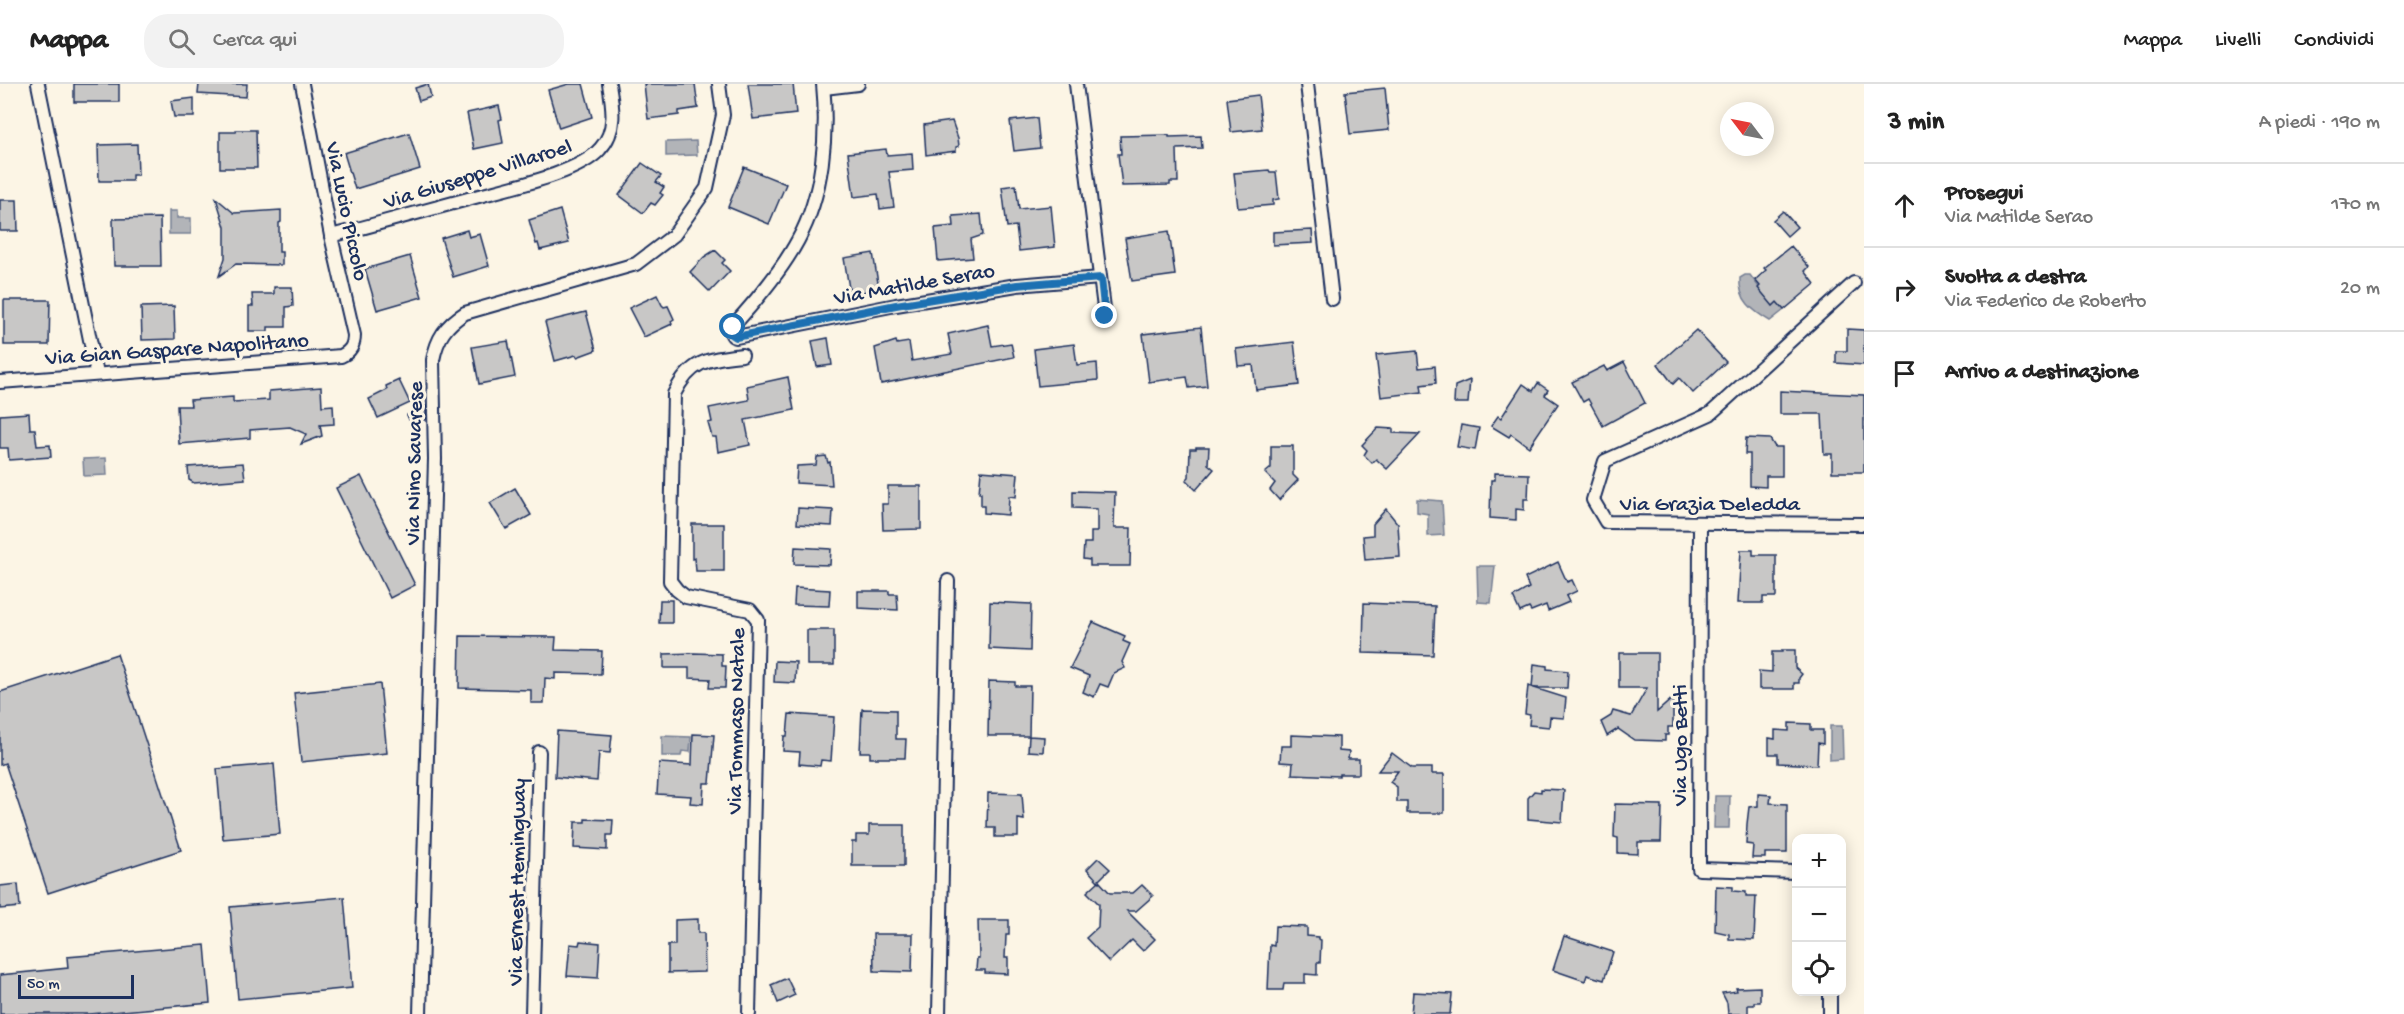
<!DOCTYPE html>
<html lang="it">
<head>
<meta charset="utf-8">
<style>
  :root { --surface:#fff; --page:#f2f2f2; --text:#222; --muted:#767676; --line:#e0e0e0 }
  body { margin:0; font-family:"Gochi Hand",sans-serif; background:var(--page); color:var(--text) }
  .controls { position:absolute; right:18px; bottom:18px; display:grid; overflow:hidden; border-radius:12px; box-shadow:0 3px 15px #0003 }
  .controls button { width:54px; height:54px; display:grid; place-items:center; padding:0; border:0; border-bottom:2px solid var(--line); background:var(--surface); color:var(--text); font:30px sans-serif }
  .compass { position:absolute; left:1720px; top:18px; width:54px; height:54px; border-radius:50%; background:var(--surface); box-shadow:0 3px 15px #0003; rotate:302deg }
  .scale { position:absolute; left:18px; bottom:15px; width:116px; box-sizing:border-box; padding-left:6px; border:3px solid #1b2f5e; border-top:0; font-size:16px; line-height:21px; white-space:nowrap; color:#1b2f5e; -webkit-text-stroke:4px #fcf5e5; paint-order:stroke }
  .stop { position:absolute; width:18px; height:18px; margin:-14px; border:4px solid #1f6fb2; border-radius:50%; background:#fff }
  .stop.end { background:#1f6fb2; border-color:#fff; box-shadow:0 2px 6px #0008 }
  .list { margin:0; padding:0; list-style:none }
  h2 { display:flex; justify-content:space-between; align-items:center; height:78px; margin:0; padding:0 24px; font-size:26px }
  h2 small { font-size:20px; font-weight:400; color:var(--muted) }
  .list li { display:grid; grid-template-columns:39px 1fr auto; gap:18px; align-items:center; box-sizing:border-box; height:84px; padding:0 24px; border-top:2px solid var(--line) }
  .list b { display:block; font-size:22px; white-space:nowrap }
  .list p { margin:0; font-size:20px; white-space:nowrap; color:var(--muted) }
  .list em { font-size:20px; font-style:normal; color:var(--muted) }
  .icon { flex:none; width:33px; height:33px; fill:none; stroke:currentColor; stroke-width:2; stroke-linecap:round; stroke-linejoin:round }
  .map { position:relative; flex:none; width:1864px; height:930px; overflow:hidden }
  header { display:flex; align-items:center; gap:36px; box-sizing:border-box; height:84px; padding:0 30px; background:var(--surface); border-bottom:2px solid var(--line) }
  header strong { font-size:28px }
  nav { display:flex; gap:33px; margin-inline-start:auto; font-size:21px }
  .search { width:420px; height:54px; background:var(--page); display:flex; align-items:center; gap:15px; box-sizing:border-box; padding:0 21px; border-radius:24px; color:var(--muted); font-size:22px }
  main { display:flex }
  aside { flex:1; background:var(--surface) }
  .map>svg:first-child { display:block }
  .water { fill:#b2b4b8; stroke:#767f94; stroke-width:1.5 }
  .building { fill:#c8c7c6; stroke:#1b2f5e; stroke-width:1.5 }
  .lines { fill:none; stroke-linecap:round; stroke-linejoin:round }
  .minor-casing { stroke:#1b2f5e; stroke-width:16 }
  .minor { stroke:#fcf5e5; stroke-width:12 }
  .route { stroke:#1f6fb2; stroke-width:8 }
  .labels { text-anchor:middle; stroke-width:6; stroke-linejoin:round; paint-order:stroke }
  .street-label { font-size:22px; fill:#1b2f5e; stroke:#fcf5e5 }
</style>
</head>
<body>
<header>
<strong>Mappa</strong>
<div class="search"><svg class="icon" aria-label="search" viewBox="0 0 24 24"><circle cx="10" cy="10" r="6"/><path d="M15 15l6 6"/></svg>Cerca qui</div>
<nav><a>Mappa</a><a>Livelli</a><a>Condividi</a></nav>
</header>
<main>
<div class="map">
<svg width="1864" height="930" viewBox="0 0 1864 930">
  <rect width="100%" height="100%" fill="#fcf5e5"/>
  <filter id="ink" filterUnits="userSpaceOnUse"><feTurbulence type="fractalNoise" baseFrequency=".0167" numOctaves="2"/><feDisplacementMap in="SourceGraphic" scale="12" xChannelSelector="R" yChannelSelector="G"/><feConvolveMatrix kernelMatrix="1 2 1 2 8 2 1 2 1" color-interpolation-filters="sRGB"/></filter>
  <g filter="url(#ink)">
    <g class="water">
      <polygon points="696,57 697,71 666,72 666,58"/>
      <polygon points="169,127 177,127 177,134 191,134 191,150 169,150"/>
      <path d="M1745,191H1750L1773,222L1777,218L1784,226L1770,237C1753,227 1738,216 1740,194Z"/>
      <polygon points="106,374 107,391 84,392 83,375"/>
      <polygon points="1417,415 1442,417 1444,451 1428,452 1428,430 1417,428"/>
      <polygon points="1477,482 1495,482 1491,519 1478,518"/>
      <polygon points="1830,642 1842,642 1843,675 1830,676"/>
      <polygon points="662,652 691,653 690,668 682,667 681,672 662,672"/>
      <polygon points="1715,712 1730,712 1729,744 1714,744"/>
    </g>
    <g class="building">
      <rect x="74" y="0" width="45" height="18"/>
      <polygon points="199,0 247,0 246,13 198,10"/>
      <polygon points="428,0 431,13 419,17 415,4"/>
      <polygon points="569,0 583,0 592,33 559,44 548,6"/>
      <polygon points="644,0 695,0 698,24 679,27 679,31 648,35"/>
      <polygon points="748,0 793,0 796,30 753,35"/>
      <polygon points="1385,4 1389,46 1350,50 1345,8"/>
      <polygon points="1258,11 1262,45 1231,48 1227,15"/>
      <polygon points="194,14 194,33 174,33 171,17"/>
      <polygon points="499,22 502,35 499,36 503,59 474,65 467,29"/>
      <polygon points="1037,34 1040,64 1014,67 1010,37"/>
      <polygon points="952,37 958,54 959,62 956,63 956,67 926,71 924,41"/>
      <polygon points="236,46 256,46 257,84 220,84 220,48 236,48"/>
      <polygon points="409,49 420,85 355,105 344,69"/>
      <polygon points="1169,51 1169,53 1201,52 1202,64 1177,65 1178,98 1170,98 1170,101 1122,102 1118,70 1121,70 1120,52"/>
      <polygon points="137,60 138,91 132,91 132,97 99,97 98,61"/>
      <polygon points="886,65 887,71 912,69 913,86 889,88 894,123 880,125 878,110 854,113 848,69"/>
      <polygon points="642,79 661,92 656,98 664,103 660,109 663,111 655,121 651,119 643,129 619,111"/>
      <polygon points="744,83 786,100 769,140 728,123"/>
      <polygon points="1269,86 1270,88 1276,88 1279,115 1273,116 1273,121 1238,124 1234,89"/>
      <polygon points="1016,101 1019,125 1051,122 1055,163 1019,167 1016,142 1007,143 1002,103"/>
      <polygon points="216,114 234,129 281,126 281,138 279,139 279,168 282,168 282,181 236,180 219,192 225,174 225,143"/>
      <polygon points="0,116 17,116 18,147 0,147"/>
      <polygon points="560,126 569,159 540,166 538,159 536,160 529,136"/>
      <polygon points="1783,127 1797,143 1787,152 1773,136"/>
      <polygon points="981,130 983,151 971,155 973,174 938,177 935,144 954,142 953,132"/>
      <polygon points="160,134 161,182 114,182 113,135"/>
      <polygon points="467,146 469,153 480,150 489,182 453,193 441,154"/>
      <polygon points="1312,146 1313,159 1273,161 1273,148"/>
      <polygon points="1169,147 1175,191 1132,197 1125,154"/>
      <polygon points="1791,162 1809,183 1805,187 1815,200 1784,226 1777,218 1773,222 1758,204 1760,202 1755,196 1766,186 1764,184"/>
      <polygon points="715,166 725,176 722,179 730,187 710,208 690,188 704,173"/>
      <polygon points="873,169 879,205 850,210 844,174"/>
      <polygon points="410,172 422,213 377,226 365,185"/>
      <polygon points="274,203 292,203 293,222 286,223 286,243 268,243 268,247 249,247 249,222 253,222 252,210 274,210"/>
      <polygon points="657,211 662,221 664,223 668,222 674,235 671,237 672,240 644,253 629,224"/>
      <polygon points="4,216 50,216 49,261 4,261"/>
      <polygon points="174,222 175,255 142,256 141,223"/>
      <polygon points="586,228 596,266 577,273 576,271 555,277 545,238"/>
      <polygon points="988,241 992,262 1011,259 1014,273 881,300 875,264 896,257 897,260 909,258 912,277 952,270 948,250"/>
      <polygon points="1201,243 1207,302 1189,304 1187,293 1149,298 1143,250"/>
      <polygon points="1847,245 1864,246 1864,281 1836,279 1836,267 1847,267"/>
      <polygon points="1696,246 1726,278 1693,309 1679,294 1673,300 1658,280"/>
      <polygon points="828,254 832,281 817,283 812,257"/>
      <polygon points="508,257 515,293 479,300 472,263"/>
      <polygon points="1294,258 1299,301 1256,306 1253,281 1238,282 1236,265"/>
      <polygon points="1074,260 1077,281 1097,279 1098,296 1038,302 1034,265"/>
      <polygon points="1417,267 1419,284 1435,282 1436,299 1421,301 1422,308 1381,313 1376,271"/>
      <polygon points="1624,278 1645,319 1603,342 1588,315 1583,318 1572,298 1604,282 1607,287"/>
      <polygon points="788,293 794,326 745,336 750,361 718,368 716,353 712,353 708,339 712,338 709,324 749,316 747,302"/>
      <polygon points="399,296 410,319 378,334 369,315 387,306 386,302"/>
      <polygon points="1470,296 1468,319 1454,319 1455,302"/>
      <polygon points="1538,299 1548,306 1545,311 1558,320 1529,363 1511,350 1509,353 1491,342 1498,332 1501,334 1523,300 1533,307"/>
      <polygon points="321,303 322,322 333,321 334,340 320,341 322,352 301,360 306,350 290,343 250,346 250,354 179,360 177,322 191,322 190,316 233,313 233,318 269,316 269,307"/>
      <polygon points="1780,307 1864,311 1864,388 1832,388 1832,370 1824,370 1822,330 1780,330"/>
      <polygon points="426,322 426,335 412,342 407,331"/>
      <polygon points="29,329 30,345 35,345 37,362 50,361 51,373 9,376 8,364 0,364 0,331"/>
      <polygon points="1461,341 1479,344 1475,366 1457,363"/>
      <polygon points="1378,344 1393,345 1393,349 1420,350 1387,385 1376,375 1372,379 1364,371 1367,366 1362,361"/>
      <polygon points="1746,354 1770,355 1775,363 1782,363 1782,392 1766,392 1766,403 1750,402 1750,370 1745,370"/>
      <polygon points="1271,362 1293,362 1293,391 1298,396 1279,416 1270,406 1275,399 1265,389 1271,384"/>
      <polygon points="1196,363 1209,363 1208,380 1214,385 1196,406 1186,396 1189,393 1190,365 1196,365"/>
      <polygon points="826,372 828,379 830,378 832,401 796,399 797,382 816,381 817,373"/>
      <polygon points="243,379 245,395 194,399 189,396 188,383"/>
      <polygon points="981,387 1018,390 1016,413 1009,412 1008,431 984,429 984,422 981,422 981,409 979,409"/>
      <polygon points="1495,389 1529,390 1528,415 1524,415 1524,426 1516,425 1516,436 1490,434 1491,396 1495,396"/>
      <polygon points="361,392 415,501 390,514 336,404"/>
      <polygon points="888,402 921,402 921,445 883,446 882,420 888,420"/>
      <polygon points="515,404 531,431 506,445 490,419"/>
      <polygon points="1073,407 1115,408 1114,444 1131,444 1130,482 1090,482 1090,476 1083,475 1084,459 1091,459 1091,448 1097,448 1097,425 1073,424"/>
      <polygon points="798,424 833,426 832,442 797,440"/>
      <polygon points="1386,425 1398,440 1400,473 1365,476 1363,452 1373,451 1373,440"/>
      <polygon points="692,440 724,440 724,487 696,487 695,474 692,475"/>
      <polygon points="795,463 831,465 830,481 794,480"/>
      <polygon points="1741,466 1753,466 1753,471 1776,471 1776,513 1763,513 1763,519 1738,519"/>
      <polygon points="1558,478 1567,498 1572,496 1577,507 1566,512 1569,518 1548,527 1546,521 1531,527 1529,524 1520,528 1513,513 1529,504 1525,494"/>
      <polygon points="795,504 830,506 829,522 794,521"/>
      <polygon points="858,507 889,507 889,510 897,510 898,526 858,524"/>
      <polygon points="660,516 672,516 672,539 659,539"/>
      <polygon points="990,518 1031,520 1030,567 989,565"/>
      <polygon points="1364,519 1435,522 1433,571 1363,569"/>
      <polygon points="1093,538 1125,552 1123,557 1130,560 1122,578 1125,584 1114,589 1108,603 1100,600 1094,613 1083,608 1089,592 1070,584"/>
      <rect x="807" y="546" width="27" height="35"/>
      <polygon points="460,552 556,553 555,566 602,567 601,590 555,589 555,595 545,594 544,619 531,619 531,606 459,604"/>
      <polygon points="1782,566 1795,566 1795,584 1802,590 1799,594 1799,599 1794,599 1794,605 1759,605 1759,587 1772,588 1772,568 1782,568"/>
      <polygon points="694,569 722,570 722,582 726,582 725,604 709,604 710,595 689,594 689,584 664,584 664,570"/>
      <polygon points="1619,569 1657,569 1657,628 1673,614 1673,643 1668,643 1668,651 1665,651 1665,657 1634,656 1618,645 1607,652 1601,638 1611,632 1613,627 1631,632 1647,604 1619,604"/>
      <polygon points="117,570 181,766 48,809 5,679 0,681 0,608"/>
      <polygon points="775,577 796,578 795,599 774,598"/>
      <polygon points="1534,580 1547,582 1547,585 1568,587 1567,604 1532,604"/>
      <polygon points="989,597 1015,598 1015,602 1030,602 1029,652 1044,653 1043,668 1028,667 1029,652 988,652"/>
      <polygon points="380,600 387,669 301,678 294,609"/>
      <polygon points="1528,602 1566,614 1564,634 1550,633 1549,643 1529,641 1530,631 1525,630"/>
      <polygon points="862,625 896,626 896,655 906,655 905,674 870,674 870,668 860,668"/>
      <polygon points="789,630 834,633 831,677 821,676 820,682 799,680 800,668 783,667 784,652 787,652"/>
      <polygon points="1789,639 1811,640 1811,646 1823,646 1823,660 1818,659 1817,681 1778,679 1778,670 1769,670 1769,654 1775,655 1775,646 1789,647"/>
      <polygon points="557,647 612,651 610,669 599,668 597,697 555,693"/>
      <polygon points="693,650 714,651 710,699 704,699 703,720 690,719 691,712 657,710 659,679 692,681"/>
      <polygon points="1291,651 1339,653 1339,667 1349,668 1348,675 1359,675 1359,690 1339,690 1339,692 1292,690 1293,679 1280,678 1281,662 1291,662"/>
      <polygon points="1392,669 1412,684 1432,684 1432,690 1444,690 1444,729 1407,729 1407,718 1397,718 1397,703 1390,698 1398,687 1378,687"/>
      <polygon points="274,680 280,750 223,755 217,685"/>
      <polygon points="1541,705 1564,706 1562,738 1528,735 1528,714 1534,707 1541,708"/>
      <polygon points="988,709 1022,710 1024,736 1018,735 1018,753 995,753 995,744 987,744"/>
      <polygon points="1758,710 1771,711 1770,719 1787,720 1787,769 1765,769 1765,774 1752,774 1753,761 1746,760 1747,740 1749,723 1758,722"/>
      <polygon points="1615,720 1662,721 1661,758 1638,758 1638,770 1618,769 1618,754 1614,753"/>
      <polygon points="585,735 613,736 612,751 607,751 607,766 574,764 575,738 585,738"/>
      <polygon points="869,741 904,741 904,782 852,782 852,758 856,758 856,751 869,751"/>
      <polygon points="1098,774 1110,785 1098,797 1087,785"/>
      <polygon points="1099,797 1110,809 1133,809 1142,801 1153,812 1136,827 1127,827 1155,855 1143,867 1132,856 1109,878 1086,854 1098,843 1099,820 1087,808"/>
      <polygon points="18,800 20,823 0,825 0,802"/>
      <polygon points="1716,802 1733,803 1733,807 1746,808 1746,812 1756,812 1754,856 1729,855 1729,850 1715,847"/>
      <polygon points="344,813 352,904 238,915 230,823"/>
      <polygon points="698,835 698,849 704,849 705,888 668,889 668,861 675,861 675,836"/>
      <polygon points="978,836 1009,836 1009,851 1006,851 1005,874 1008,874 1008,890 985,889 985,886 976,886 977,874 979,874"/>
      <polygon points="1275,842 1307,843 1307,852 1318,853 1318,855 1321,856 1320,879 1317,879 1317,891 1305,890 1305,899 1284,899 1283,906 1268,906 1270,861 1274,862"/>
      <polygon points="873,850 913,850 912,888 874,887"/>
      <polygon points="1564,852 1613,868 1604,896 1587,891 1585,897 1553,886"/>
      <polygon points="580,857 600,859 598,894 567,892 570,860 579,861"/>
      <polygon points="205,861 210,919 90,930 0,930 0,891 68,884 67,873"/>
      <polygon points="787,894 795,911 778,919 771,901"/>
      <polygon points="1760,903 1760,918 1754,918 1754,921 1748,921 1748,930 1728,930 1727,919 1722,909 1737,907 1736,904"/>
      <polygon points="1413,908 1452,910 1450,930 1411,930"/>
    </g>
    <g class="lines">
      <g class="minor-casing">
        <g id="minor">
          <polyline points="38,0 97,290"/>
          <path d="M823,0C828,51 823,111 798,156C781,188 755,218 731,244L730,247L733,252L736,253L896,221L1017,201L1100,194"/>
          <polyline points="1076,0 1105,232"/>
          <polyline points="1307,0 1332,215"/>
          <polyline points="824,4 858,0"/>
          <path d="M331,152C377,140 423,127 468,115C502,105 578,91 600,65C617,47 613,23 609,0"/>
          <polyline points="1854,199 1710,330 1605,377 1593,416 1606,438 1864,440"/>
          <path d="M742,271C708,275 691,276 674,310L670,497L677,506L686,513L750,526L758,536L749,930"/>
          <path d="M0,298L341,272C350,268 354,262 354,251L331,152L302,0"/>
          <polyline points="1700,439 1699,785 1796,788"/>
          <polyline points="1830,908 1830,930"/>
          <path d="M420,930L435,375L433,276C437,254 446,241 465,229L636,180L674,151L707,104L723,31L719,0"/>
          <polyline points="532,930 539,668"/>
          <polyline points="939,930 948,497"/>
        </g>
      </g>
      <use href="#minor" class="minor"/>
    </g>
  </g>
  <g class="lines" filter="url(#ink)">
    <polyline class="route" points="733,243 730,249 736,253 896,221 1017,201 1101,194 1105,232"/>
  </g>
  <g class="labels">
    <g class="street-label">
      <text transform="translate(477 88) rotate(-17)" y="8">Via Giuseppe Villaroel</text>
      <text transform="translate(349 127) rotate(78)" y="8">Via Lucio Piccolo</text>
      <text transform="translate(914 198) rotate(-10)" y="8">Via Matilde Serao</text>
      <text transform="translate(177 263) rotate(-4)" y="8">Via Gian Gaspare Napolitano</text>
      <text transform="translate(412 379) rotate(-89)" y="8">Via Nino Savarese</text>
      <text x="1710" y="426">Via Grazia Deledda</text>
      <text transform="translate(734 637) rotate(-89)" y="8">Via Tommaso Natale</text>
      <text transform="translate(1678 661) rotate(-90)" y="8">Via Ugo Betti</text>
      <text transform="translate(515 798) rotate(-89)" y="8">Via Ernest Hemingway</text>
    </g>
  </g>
</svg>
<div class="controls">
<button>+</button>
<button>−</button>
<button><svg class="icon" aria-label="locate" viewBox="0 0 24 24"><circle cx="12" cy="12" r="6"/><path d="M12 2v4M12 18v4M2 12h4M18 12h4"/></svg></button>
</div>
<svg class="compass" viewBox="-18 -18 36 36"><path d="M0-13l5 13h-10z" fill="#e53935"/><path d="M0 13l5-13h-10z" fill="#767676"/></svg>
<div class="scale">50 m</div>
<div class="stop" style="left:733px;top:243px"></div>
<div class="stop end" style="left:1105px;top:232px"></div>
</div>
<aside>
<h2>3 min<small>A piedi · 190 m</small></h2>
<ul class="list">
<li><svg class="icon" aria-label="ahead" viewBox="0 0 24 24"><path d="M12 20V5M6 11l6-6 6 6"/></svg><div><b>Prosegui</b><p>Via Matilde Serao</p></div><em>170 m</em></li>
<li><svg class="icon" aria-label="right" viewBox="0 0 24 24"><path d="M7 20v-9h11M14 6l5 5-5 5"/></svg><div><b>Svolta a destra</b><p>Via Federico de Roberto</p></div><em>20 m</em></li>
<li><svg class="icon" aria-label="arrive" viewBox="0 0 24 24"><path d="M6 21V4h12l-3 4 3 4H6"/></svg><div><b>Arrivo a destinazione</b></div></li>
</ul>
</aside>
</main>
</body>
</html>
